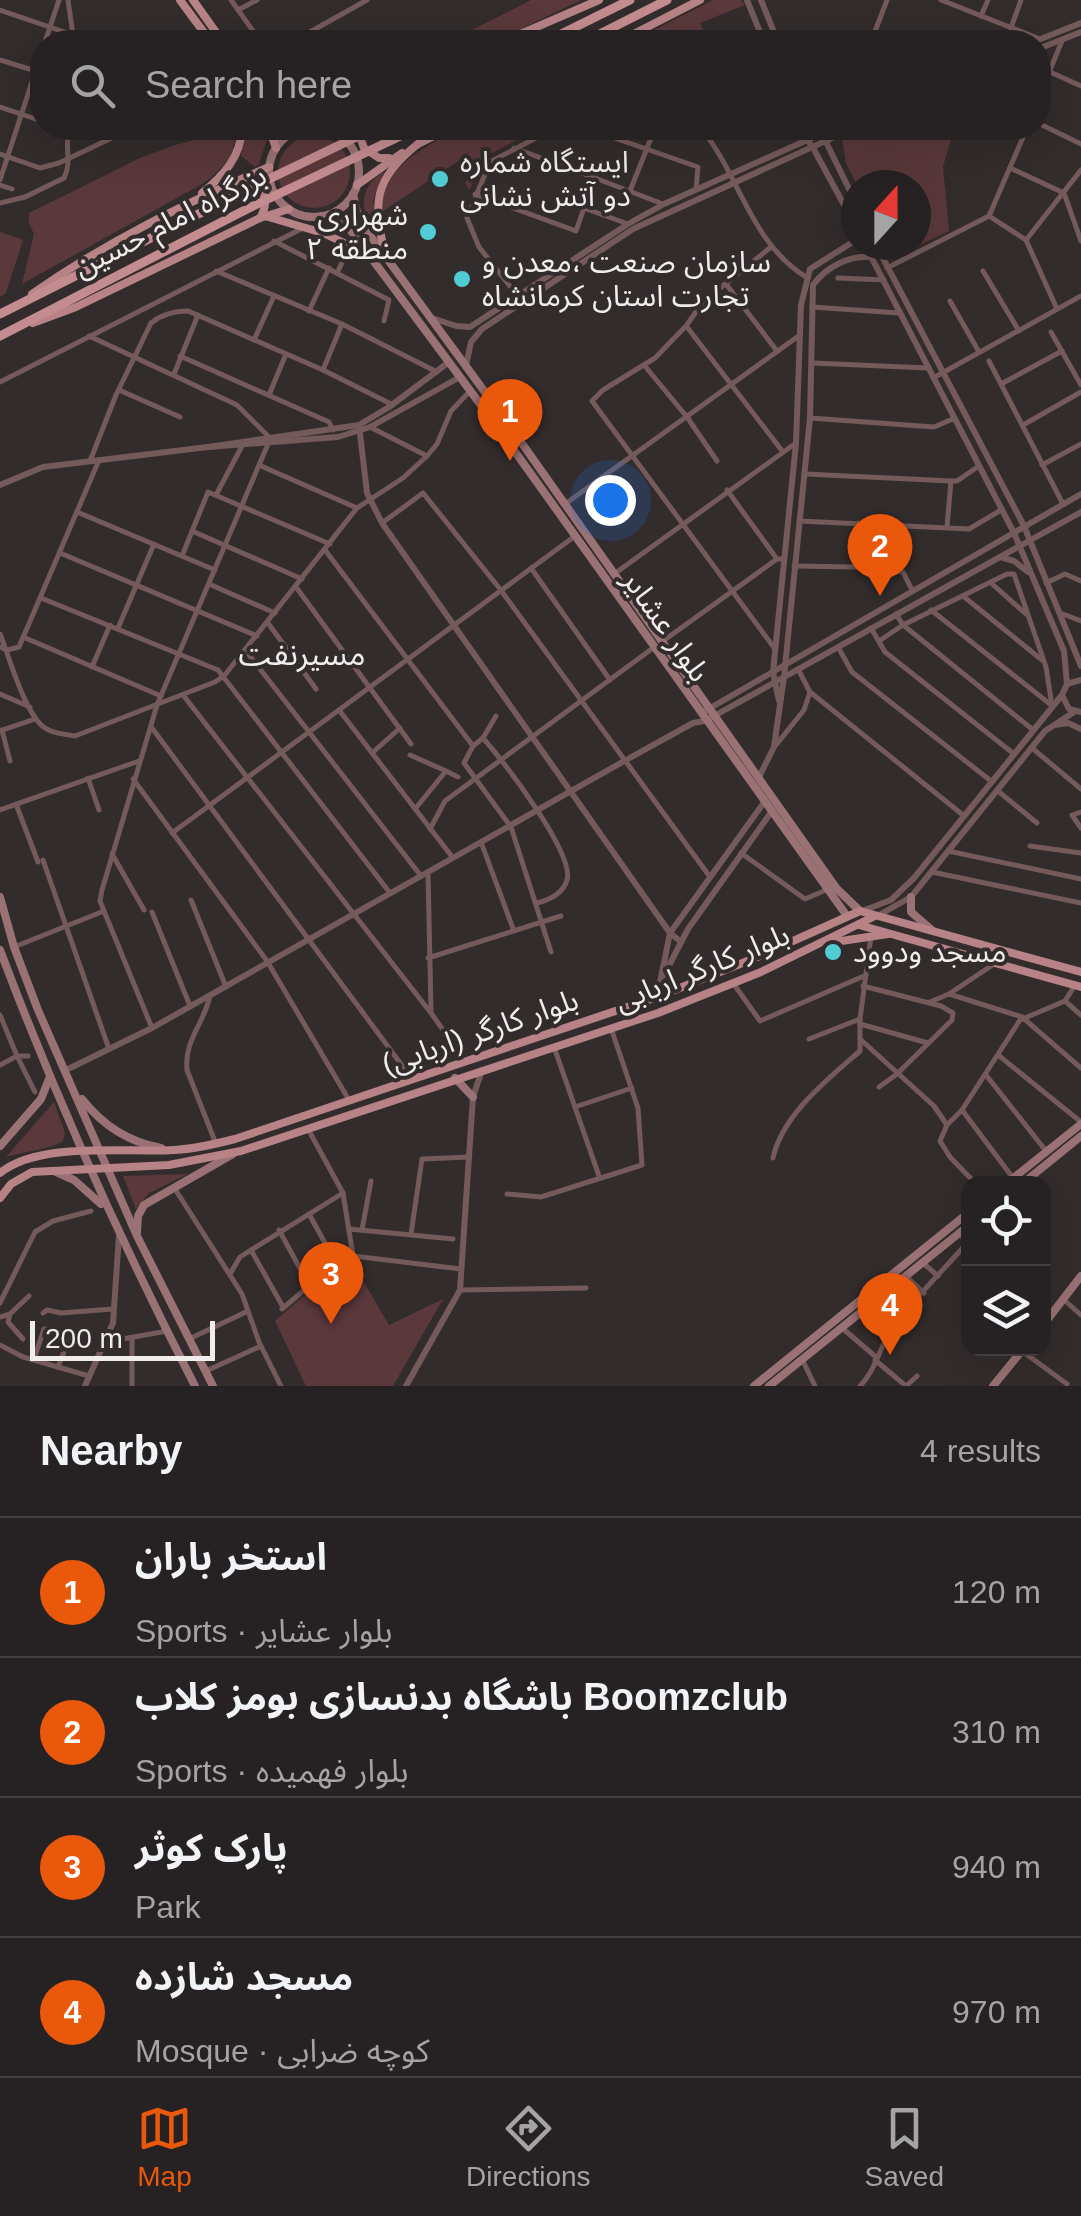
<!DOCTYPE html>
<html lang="en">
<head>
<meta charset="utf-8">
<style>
  :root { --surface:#262122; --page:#322e2f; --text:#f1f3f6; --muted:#a4a3a5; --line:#423e40; --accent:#ea580c }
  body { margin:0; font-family:Helvetica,"Noto Sans Arabic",sans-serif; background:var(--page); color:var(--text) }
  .controls { position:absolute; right:30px; bottom:30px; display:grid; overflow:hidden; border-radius:20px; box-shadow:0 10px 40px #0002 }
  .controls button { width:90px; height:90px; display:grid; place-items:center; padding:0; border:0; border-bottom:2px solid var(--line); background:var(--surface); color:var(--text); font:50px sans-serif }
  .compass { position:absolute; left:841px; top:170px; width:90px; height:90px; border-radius:50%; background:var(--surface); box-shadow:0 10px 40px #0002; rotate:21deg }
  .scale { position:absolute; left:30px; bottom:25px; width:185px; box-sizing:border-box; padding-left:10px; border:5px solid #f1eded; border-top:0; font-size:28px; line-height:35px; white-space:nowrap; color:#f1eded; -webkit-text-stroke:8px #332c2d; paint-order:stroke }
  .you { position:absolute; left:610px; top:500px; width:35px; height:35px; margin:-25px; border:8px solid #fff; border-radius:50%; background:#1a73e8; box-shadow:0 0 0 15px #1a73e833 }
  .badge { display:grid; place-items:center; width:65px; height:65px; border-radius:50%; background:var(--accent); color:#fff; font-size:32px; font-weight:700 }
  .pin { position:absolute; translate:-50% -82px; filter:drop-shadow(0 2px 5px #0008) }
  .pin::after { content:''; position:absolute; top:52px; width:35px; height:30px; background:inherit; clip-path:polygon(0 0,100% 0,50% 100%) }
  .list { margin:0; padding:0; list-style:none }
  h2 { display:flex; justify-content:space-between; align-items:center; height:130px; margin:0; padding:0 40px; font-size:42px }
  h2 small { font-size:32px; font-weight:400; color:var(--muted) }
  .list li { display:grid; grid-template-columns:65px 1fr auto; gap:30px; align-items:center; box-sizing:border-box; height:140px; padding:0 40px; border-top:2px solid var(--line) }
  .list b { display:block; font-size:38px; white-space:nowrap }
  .list p { margin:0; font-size:32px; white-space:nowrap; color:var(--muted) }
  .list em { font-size:32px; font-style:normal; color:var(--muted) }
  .icon { flex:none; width:55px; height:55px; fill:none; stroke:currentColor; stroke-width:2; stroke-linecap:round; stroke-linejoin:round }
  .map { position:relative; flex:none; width:1081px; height:1386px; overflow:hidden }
  .search { position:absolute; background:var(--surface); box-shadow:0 10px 40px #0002; left:30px; right:30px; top:30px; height:110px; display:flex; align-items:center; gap:25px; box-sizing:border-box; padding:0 35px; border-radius:40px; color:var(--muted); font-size:38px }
  .sheet { height:690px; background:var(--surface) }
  nav { display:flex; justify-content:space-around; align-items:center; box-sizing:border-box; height:140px; border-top:2px solid var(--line); background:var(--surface); font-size:28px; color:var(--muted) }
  nav a { display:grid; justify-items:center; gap:5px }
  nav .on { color:var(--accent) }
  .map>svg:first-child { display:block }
  .green { fill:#5a383b }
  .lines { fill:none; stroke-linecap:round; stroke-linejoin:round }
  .minor { stroke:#745a5b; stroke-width:5 }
  .tertiary { stroke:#745a5b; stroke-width:6 }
  .secondary { stroke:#9a7174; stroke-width:8 }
  .primary { stroke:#b78387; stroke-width:8 }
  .trunk { stroke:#c48c90; stroke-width:9 }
  .trunk-bridge { stroke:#c48c90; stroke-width:9 }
  .poi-dot { fill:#51ccd4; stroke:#332c2d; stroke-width:4 }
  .labels { text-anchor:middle; stroke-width:8; stroke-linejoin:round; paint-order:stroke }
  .poi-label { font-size:30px; fill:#f1eded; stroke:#332c2d; text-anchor:start }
  .street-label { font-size:30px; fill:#f1eded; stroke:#332c2d }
  .neighbourhood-label { font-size:32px; fill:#f1eded; stroke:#332c2d }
</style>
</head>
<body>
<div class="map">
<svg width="1081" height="1386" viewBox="0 0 1081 1386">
  <rect width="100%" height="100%" fill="#332c2d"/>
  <g class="green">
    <polygon points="531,0 581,0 494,42 448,42"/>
    <polygon points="713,0 740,0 745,5 700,23 707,39 701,42 631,42"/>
    <polygon points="248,128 260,128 267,139 259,164 255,167 241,156"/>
    <path d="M461,128H540L488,155L469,190L465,183L475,171L466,156L380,213C386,163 420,150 461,128Z"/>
    <polygon points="866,128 943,128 951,139 943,167 949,231 892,258 886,245 916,245 916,185 857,185 846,163 842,138"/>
    <path d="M236,130C235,156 223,169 202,184L22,284L34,234L29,223V213L140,158L175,145Z"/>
    <circle cx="314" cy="172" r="36"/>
    <path d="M385,171L373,201L378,238C360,214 356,187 385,171Z"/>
    <polygon points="0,232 23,240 6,293 0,297"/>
    <path d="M54,1102L65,1133L63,1141C52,1149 22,1152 6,1157Z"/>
    <polygon points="188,1174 149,1193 136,1209 123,1176"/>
    <polygon points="361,1262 358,1272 389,1325 443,1299 393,1386 306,1386 275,1321 338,1266"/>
  </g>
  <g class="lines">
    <g class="minor">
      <polyline points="68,0 74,42"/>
      <polyline points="231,0 261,42"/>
      <polyline points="941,0 1040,39"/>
      <polyline points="0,10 73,35"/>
      <polyline points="238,10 257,0"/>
      <polyline points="981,16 988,0"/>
      <polyline points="1011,28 1021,0"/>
      <polyline points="45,42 59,0"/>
      <polyline points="292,42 367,0"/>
      <polyline points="871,42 887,0"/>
      <polyline points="0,60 42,73"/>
      <polyline points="1050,72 1081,86"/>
      <polyline points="1038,99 1062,41"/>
      <polyline points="0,107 42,121"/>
      <polyline points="1038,123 1081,144"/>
      <polyline points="586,128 698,167 696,189"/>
      <path d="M701,128C740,176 750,242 806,277"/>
      <polyline points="514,148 595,178"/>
      <polyline points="0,154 40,168 59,163 133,128"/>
      <polyline points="1010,168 1064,193 1081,241"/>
      <polyline points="0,180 42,51"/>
      <polyline points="0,185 12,189"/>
      <polyline points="630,191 655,128"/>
      <polyline points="475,194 576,231 584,208"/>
      <path d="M0,203L25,197L64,178C73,161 63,144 70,128"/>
      <polyline points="989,216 1026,240 1057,309"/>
      <polyline points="628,224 584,208 595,178 663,204"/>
      <polyline points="1026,240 1081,170"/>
      <polyline points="274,241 389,300 384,321"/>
      <polyline points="771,247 703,302 686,326 655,358 603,390 592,401 775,649"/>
      <polyline points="887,268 989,216 1027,128"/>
      <polyline points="216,271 342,324 323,370"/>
      <polyline points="338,271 346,254"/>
      <polyline points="983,271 1019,331"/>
      <polyline points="838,278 884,280"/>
      <polyline points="726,284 777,351"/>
      <polyline points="520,299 479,247 467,218 490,162 555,128"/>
      <polyline points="950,301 979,352"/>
      <polyline points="812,307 899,313"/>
      <polyline points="309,311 329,268"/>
      <polyline points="342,324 437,372"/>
      <polyline points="687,327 783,452"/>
      <polyline points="1051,332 1081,385"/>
      <polyline points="89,336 237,405 269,437"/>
      <polyline points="254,340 274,296"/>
      <polyline points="180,356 329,422 333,430"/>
      <polyline points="989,361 1063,504"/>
      <polyline points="812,363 928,368"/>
      <polyline points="644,365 687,417 717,461"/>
      <polyline points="174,374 198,315"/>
      <polyline points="935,377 1081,296"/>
      <polyline points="0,382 305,227"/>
      <polyline points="1001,384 1062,351"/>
      <polyline points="119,390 180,417"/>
      <polyline points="269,395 286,354"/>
      <polyline points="810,418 934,427 955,418"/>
      <polyline points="1023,425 1081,392"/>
      <polyline points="370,427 427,456"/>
      <path d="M90,461L116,395L151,323C162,314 173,311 188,311L323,370L393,405"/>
      <polyline points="1042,465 1081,444"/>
      <polyline points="261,466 357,508"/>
      <polyline points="805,474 951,481 957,481 979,466"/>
      <polyline points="727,490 777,559"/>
      <polyline points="216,495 242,446"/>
      <polyline points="565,504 800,335"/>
      <polyline points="77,512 215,570"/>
      <polyline points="799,521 969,529 1001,510"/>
      <polyline points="382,523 423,493 500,589 710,877"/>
      <polyline points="947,527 951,481"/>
      <polyline points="192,531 302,579"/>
      <polyline points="325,550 473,746 483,738 496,716"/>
      <polyline points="60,553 257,636"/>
      <polyline points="182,556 208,492 330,544"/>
      <polyline points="794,566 855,567 858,523"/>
      <polyline points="855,567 903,572 912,590"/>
      <polyline points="531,568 610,680"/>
      <polyline points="614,574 796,443"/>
      <polyline points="991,583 1026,614"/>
      <polyline points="1046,583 1065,574 1081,581"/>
      <polyline points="209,584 275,613"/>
      <polyline points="296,587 411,744"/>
      <polyline points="963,596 1042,660"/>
      <polyline points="41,598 218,670 390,893"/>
      <polyline points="931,610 1050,704"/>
      <polyline points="1060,613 1081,621"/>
      <polyline points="896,614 903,625 1032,729"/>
      <polyline points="268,623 316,689"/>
      <polyline points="118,628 154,544"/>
      <polyline points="871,628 885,652 1014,754"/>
      <path d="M0,634C9,656 25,715 45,728C53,734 66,734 75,736L215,682L224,676L357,508L403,478L427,456L437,444L451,411L470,391"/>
      <polyline points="23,637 161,696"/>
      <polyline points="663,641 777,559 783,559"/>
      <polyline points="879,641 903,625 1007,574 1014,574 1046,667 1052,706"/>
      <polyline points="0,647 7,650 19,647 99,460"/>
      <polyline points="838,647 852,672 991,781"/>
      <polyline points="246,651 421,876"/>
      <polyline points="92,667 110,625"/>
      <polyline points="798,669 810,692 963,815"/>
      <polyline points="0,694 30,707"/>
      <polyline points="183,695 431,1013 453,1044 461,1063"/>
      <polyline points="339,710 453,858"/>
      <polyline points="152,728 412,1079"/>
      <polyline points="2,730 10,761"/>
      <polyline points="0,731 35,719"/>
      <path d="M483,738C502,760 575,853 567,880C563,894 549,900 537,903"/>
      <polyline points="776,745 804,710 810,692"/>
      <polyline points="473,746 464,763 511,827 551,952"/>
      <polyline points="1032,748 1081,789"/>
      <polyline points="372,753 400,728"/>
      <polyline points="410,755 446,771"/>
      <polyline points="88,778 99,810"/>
      <polyline points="133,779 267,961 349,1100"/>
      <polyline points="998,791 1037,823"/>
      <polyline points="16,804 38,862"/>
      <polyline points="415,809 446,771 458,777"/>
      <polyline points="0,810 139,761"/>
      <polyline points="1081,812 1072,815 1081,828"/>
      <polyline points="430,829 445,801 653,648"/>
      <polyline points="172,833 575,536"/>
      <polyline points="481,842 514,931"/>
      <polyline points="1030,846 1081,853"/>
      <polyline points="948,851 1081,879"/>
      <polyline points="741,853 805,899 826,890"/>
      <polyline points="112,854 144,910"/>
      <polyline points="43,860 109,1049"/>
      <polyline points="428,872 431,1010"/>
      <polyline points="932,872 1081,903"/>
      <polyline points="191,900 226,987"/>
      <polyline points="104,911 152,1028"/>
      <polyline points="152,912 190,1006"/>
      <polyline points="14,947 104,911 100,901 102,890 157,705 268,444"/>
      <polyline points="428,958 561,916"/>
      <polyline points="733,983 760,1021 864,976"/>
      <polyline points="863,986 941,1006 953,1013 952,1020 897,1074 879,1087"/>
      <polyline points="949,994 1022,1017 1081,1068"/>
      <path d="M210,995C205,1023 184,1039 187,1070L216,1144"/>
      <polyline points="1065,1001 1081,1015"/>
      <polyline points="930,1002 949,994 994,964"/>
      <polyline points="0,1015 17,1056 28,1056"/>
      <polyline points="860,1024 928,1043"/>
      <polyline points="809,1039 860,1019"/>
      <polyline points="860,1039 934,1106 947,1125 940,1141 950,1157 976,1184"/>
      <polyline points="554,1047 599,1176"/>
      <polyline points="998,1055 1081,1122"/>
      <polyline points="0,1065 17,1056 35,1092"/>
      <polyline points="986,1075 1046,1151"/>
      <polyline points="575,1107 632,1088"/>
      <polyline points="962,1110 1013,1178"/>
      <polyline points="947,1125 962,1110 1020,1020 1065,1001 1075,985"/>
      <polyline points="308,1129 343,1193 353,1256"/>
      <path d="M773,1158C782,1115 828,1079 860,1051V1019L871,936"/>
      <polyline points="175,1189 242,1294 259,1342 281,1386"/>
      <polyline points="507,1194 541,1197 642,1165 638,1108 611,1028"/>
      <polyline points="309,1214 336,1263"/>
      <polyline points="349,1229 453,1239"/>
      <polyline points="279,1230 309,1285"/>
      <polyline points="362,1230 371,1181"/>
      <polyline points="411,1234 422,1159 469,1157"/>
      <polyline points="251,1250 283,1307"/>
      <polyline points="923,1263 938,1276"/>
      <polyline points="230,1274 240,1257 343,1193"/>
      <polyline points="906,1276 924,1293"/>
      <polyline points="460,1290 586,1288"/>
      <polyline points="882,1296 903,1317"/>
      <polyline points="1063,1299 1081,1315"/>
      <polyline points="0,1303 35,1232 53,1221 91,1211"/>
      <polyline points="282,1309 336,1263 353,1256 461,1269"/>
      <polyline points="43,1313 47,1310 61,1313 113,1309"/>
      <polyline points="10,1314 8,1322 23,1339"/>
      <polyline points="0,1317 10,1314 29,1296"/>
      <polyline points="842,1328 876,1357"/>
      <polyline points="132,1338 132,1386"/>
      <polyline points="189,1339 248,1311"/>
      <polyline points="106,1342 167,1331"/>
      <polyline points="0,1345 23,1357 89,1376"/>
      <polyline points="1022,1351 1067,1384"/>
      <polyline points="34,1359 44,1329 54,1329"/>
      <polyline points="802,1359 815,1386"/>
      <polyline points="875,1360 906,1386"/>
      <polyline points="58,1367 71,1333"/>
      <polyline points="206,1371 261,1346"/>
      <path d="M860,1386C875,1371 878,1351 890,1333C911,1301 942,1272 967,1243L960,1234"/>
      <polyline points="906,1386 917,1376"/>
    </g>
    <g class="tertiary">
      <polyline points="747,0 764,42"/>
      <polyline points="761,0 778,42"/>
      <polyline points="1033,42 1081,23"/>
      <polyline points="1038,49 1081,32"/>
      <polyline points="798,128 812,146 856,227"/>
      <polyline points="813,128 825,140 856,203"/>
      <polyline points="865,245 1014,533 1064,651 1067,684"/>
      <polyline points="876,245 1024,526 1081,666"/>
      <polyline points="429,317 456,326 470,327 628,224 664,204 834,128"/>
      <polyline points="466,366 471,342 482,329 633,229 854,128"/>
      <polyline points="359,425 367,493 382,523 670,933 680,941"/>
      <polyline points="209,447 359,425 389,407 449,362"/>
      <polyline points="0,485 43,467 208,447 338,437 370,427 460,377"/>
      <polyline points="1000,557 1014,561 1028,572"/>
      <polyline points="1081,680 1067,684 1062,695 1069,709 1081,712"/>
      <polyline points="779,701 773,672 796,443 801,305 810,269 856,240"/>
      <polyline points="705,711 1081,494"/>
      <polyline points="1055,725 1068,723 1081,729"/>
      <path d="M759,777L774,747L784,677L810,418L813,285C826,267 849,255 872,257"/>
      <polyline points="862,911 891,900 914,878 1062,695"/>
      <polyline points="879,915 911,897 1045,731 1074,712"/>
      <polyline points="664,975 688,929 772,811"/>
      <polyline points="657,997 670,933 765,801"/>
      <polyline points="66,1070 152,1028 626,760 693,723 705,721 1081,512"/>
      <polyline points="85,1386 113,1323 119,1235"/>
      <polyline points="406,1386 460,1290 473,1097 482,1070"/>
    </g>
    <g class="secondary">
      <circle cx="314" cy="172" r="45"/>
      <polyline points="353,194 358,217 369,234 509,425 837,889 860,911"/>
      <polyline points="322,216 349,228 501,432 847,916"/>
      <polyline points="0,897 14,947 38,1010 137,1236 213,1386"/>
      <polyline points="911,897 911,912 933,931"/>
      <path d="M0,950C56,1099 122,1244 195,1386"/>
      <polyline points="455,1078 473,1097"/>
      <path d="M82,1099C103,1126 128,1142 161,1148"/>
      <polyline points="0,1146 41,1099 49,1079"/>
      <polyline points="56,1172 74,1180 101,1204"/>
      <polyline points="1006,1184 1081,1124"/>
      <polyline points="1022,1184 1081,1136"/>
      <polyline points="137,1232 138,1216 144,1205 233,1154"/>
      <polyline points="1044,1324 1081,1276"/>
      <polyline points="754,1386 968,1213"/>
      <polyline points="769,1386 968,1226"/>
      <polyline points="993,1386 1024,1348"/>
    </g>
    <g class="primary">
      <polyline points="180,0 211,42"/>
      <polyline points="193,0 223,42"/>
      <polyline points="502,42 599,0"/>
      <polyline points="519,42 536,31"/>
      <polyline points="618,42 700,0"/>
      <polyline points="269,128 276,148"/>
      <polyline points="294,128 299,130"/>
      <polyline points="363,128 360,137 364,148 379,158 389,158"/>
      <polyline points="333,132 340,128"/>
      <polyline points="418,144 450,128"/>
      <path d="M244,178C263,185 271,200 260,218"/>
      <polyline points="357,185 402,153"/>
      <path d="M202,193C223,176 241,157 242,128"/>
      <polyline points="265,216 323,233 368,254"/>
      <path d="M386,257C372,203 373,180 419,143"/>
      <path d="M32,294C106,242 186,203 269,167"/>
      <polyline points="33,323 76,307 260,218 289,209"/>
      <polyline points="859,925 1081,987"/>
      <polyline points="828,943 888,934"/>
      <path d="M0,1173C39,1141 125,1153 174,1150C195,1149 215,1144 235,1139L657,997L755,958L860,911L1081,972"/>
      <polyline points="0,1198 11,1184 32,1172 169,1165 241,1151 658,1013 761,972 873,917"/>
    </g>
    <g class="trunk">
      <polyline points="545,42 630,0"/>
      <polyline points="584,42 667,0"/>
      <polyline points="392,140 417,128"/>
      <polyline points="0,314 242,192"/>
      <polyline points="0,336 249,208"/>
    </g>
    <g class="trunk-bridge">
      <polyline points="242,192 375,128"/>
      <polyline points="249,208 392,140"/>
    </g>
  </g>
  <g class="poi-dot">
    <circle cx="440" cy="179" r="10"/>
    <circle cx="428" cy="232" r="10"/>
    <circle cx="462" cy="279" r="10"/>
    <circle cx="833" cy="952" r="10"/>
  </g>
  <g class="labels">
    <g class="poi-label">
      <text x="460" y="172">ایستگاه شماره<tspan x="460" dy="34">دو آتش نشانی</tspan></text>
      <text x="408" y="225" text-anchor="end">شهراری<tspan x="408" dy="34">منطقه ۲</tspan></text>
      <text x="482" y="272">سازمان صنعت ،معدن و<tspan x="482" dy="34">تجارت استان کرمانشاه</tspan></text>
      <text x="853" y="962">مسجد ودوود</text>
    </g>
    <g class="street-label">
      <text transform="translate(170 221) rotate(-27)" y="10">بزرگراه امام حسین</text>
      <text transform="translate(666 626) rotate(55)" y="10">بلوار عشایر</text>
      <text transform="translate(702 968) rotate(-22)" y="10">بلوار کارگر اربابی</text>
      <text transform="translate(480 1032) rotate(-19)" y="10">بلوار کارگر (اربابی)</text>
    </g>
    <g class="neighbourhood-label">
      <text x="302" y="665">مسیرنفت</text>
    </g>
  </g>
</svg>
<div class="controls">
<button><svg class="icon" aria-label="locate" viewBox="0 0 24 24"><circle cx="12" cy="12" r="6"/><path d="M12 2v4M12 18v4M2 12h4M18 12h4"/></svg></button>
<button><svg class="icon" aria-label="layers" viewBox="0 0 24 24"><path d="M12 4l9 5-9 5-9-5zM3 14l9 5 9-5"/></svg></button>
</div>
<svg class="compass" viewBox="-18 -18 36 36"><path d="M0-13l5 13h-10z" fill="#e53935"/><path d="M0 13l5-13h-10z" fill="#a4a3a5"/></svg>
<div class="scale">200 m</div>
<div class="you"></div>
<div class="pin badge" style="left:510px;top:461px">1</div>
<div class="pin badge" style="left:880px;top:596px">2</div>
<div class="pin badge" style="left:331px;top:1324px">3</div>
<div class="pin badge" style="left:890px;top:1355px">4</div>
<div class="search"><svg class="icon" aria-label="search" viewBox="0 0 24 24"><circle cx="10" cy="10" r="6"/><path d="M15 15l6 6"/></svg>Search here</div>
</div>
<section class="sheet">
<h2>Nearby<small>4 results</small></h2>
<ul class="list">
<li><span class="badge">1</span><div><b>استخر باران</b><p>Sports · بلوار عشایر</p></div><em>120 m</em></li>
<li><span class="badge">2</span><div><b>باشگاه بدنسازی بومز کلاب Boomzclub</b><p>Sports · بلوار فهمیده</p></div><em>310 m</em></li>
<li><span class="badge">3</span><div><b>پارک کوثر</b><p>Park</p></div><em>940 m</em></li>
<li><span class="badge">4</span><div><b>مسجد شازده</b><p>Mosque · کوچه ضرابی</p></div><em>970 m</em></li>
</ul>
</section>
<nav>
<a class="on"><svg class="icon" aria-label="map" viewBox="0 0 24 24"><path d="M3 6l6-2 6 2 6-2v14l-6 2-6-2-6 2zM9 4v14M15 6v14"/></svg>Map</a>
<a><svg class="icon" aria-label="directions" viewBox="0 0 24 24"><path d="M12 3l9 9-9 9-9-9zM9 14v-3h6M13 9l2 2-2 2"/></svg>Directions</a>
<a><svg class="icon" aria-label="saved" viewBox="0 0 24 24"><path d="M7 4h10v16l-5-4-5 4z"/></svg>Saved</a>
</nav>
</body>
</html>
